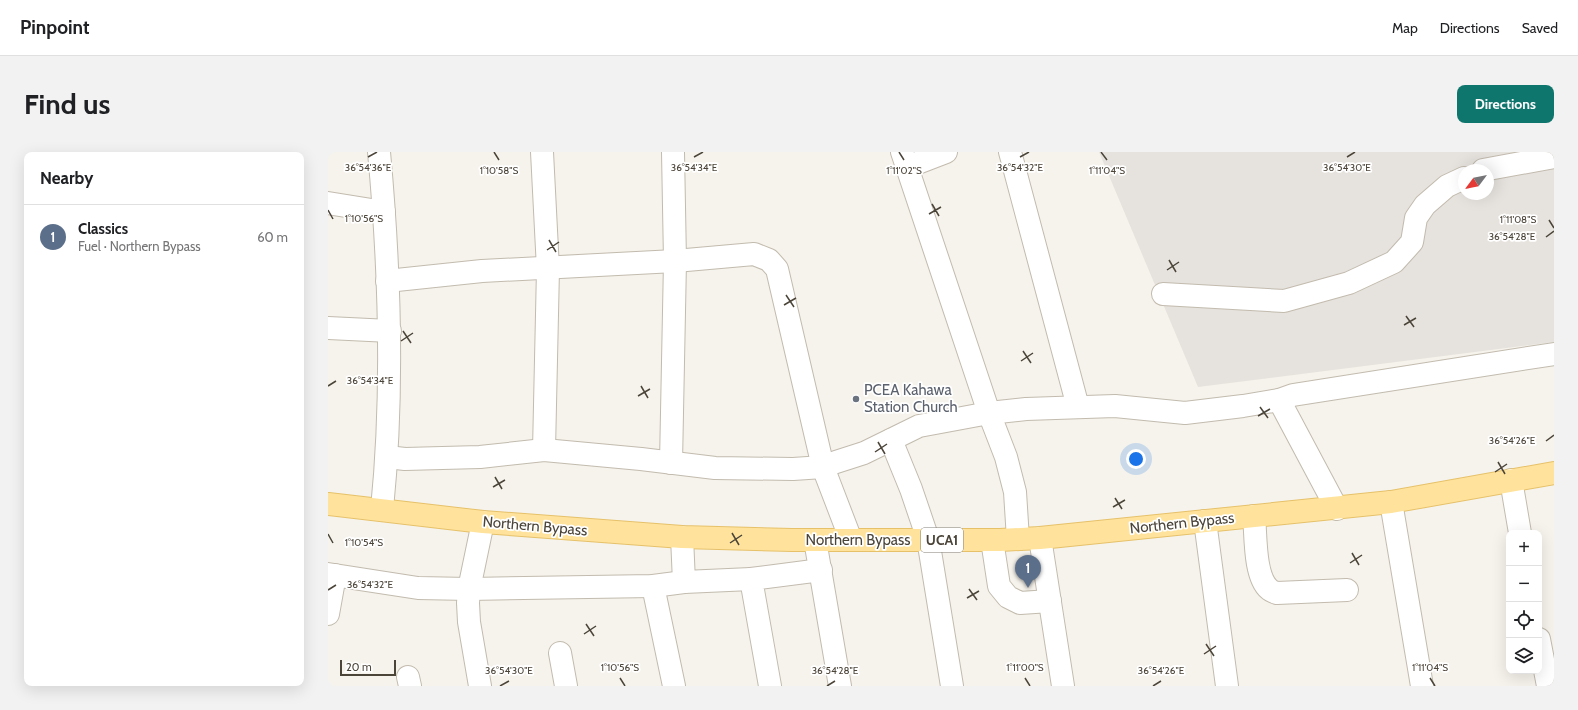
<!DOCTYPE html>
<html lang="en">
<head>
<meta charset="utf-8">
<style>
  :root { --surface:#fff; --page:#f2f2f2; --text:#202124; --muted:#757577; --line:#e0e0e0; --accent:#0f766e }
  body { margin:0; font-family:Cabin,sans-serif; background:var(--page); color:var(--text) }
  .controls { position:absolute; right:12px; bottom:12px; display:grid; overflow:hidden; border-radius:8px; box-shadow:0 4px 16px #0002 }
  .controls button { width:36px; height:36px; display:grid; place-items:center; padding:0; border:0; border-bottom:1px solid var(--line); background:var(--surface); color:var(--text); font:20px sans-serif }
  .compass { position:absolute; left:1130px; top:12px; width:36px; height:36px; border-radius:50%; background:var(--surface); box-shadow:0 4px 16px #0002; rotate:238deg }
  .scale { position:absolute; left:12px; bottom:10px; width:56px; box-sizing:border-box; padding-left:4px; border:2px solid #4b4439; border-top:0; font-size:11px; line-height:14px; white-space:nowrap; color:#4b4439; -webkit-text-stroke:3px #fff; paint-order:stroke }
  .you { position:absolute; left:808px; top:307px; width:14px; height:14px; margin:-10px; border:3px solid #fff; border-radius:50%; background:#1a73e8; box-shadow:0 0 0 6px #1a73e833 }
  .badge { display:grid; place-items:center; width:26px; height:26px; border-radius:50%; background:var(--accent); color:#fff; font-size:13px; font-weight:700 }
  .pin { position:absolute; translate:-50% -33px; filter:drop-shadow(0 1px 2px #0008) }
  .pin::after { content:''; position:absolute; top:21px; width:14px; height:12px; background:inherit; clip-path:polygon(0 0,100% 0,50% 100%) }
  .list { margin:0; padding:0; list-style:none }
  h2 { display:flex; justify-content:space-between; align-items:center; height:52px; margin:0; padding:0 16px; font-size:17px }
  h2 small { font-size:13px; font-weight:400; color:var(--muted) }
  .list li { display:grid; grid-template-columns:26px 1fr auto; gap:12px; align-items:center; box-sizing:border-box; height:64px; padding:0 16px; border-top:1px solid var(--line) }
  .list b { display:block; font-size:15px; white-space:nowrap }
  .list p { margin:0; font-size:13px; white-space:nowrap; color:var(--muted) }
  .list em { font-size:13px; font-style:normal; color:var(--muted) }
  .icon { flex:none; width:22px; height:22px; fill:none; stroke:currentColor; stroke-width:2; stroke-linecap:round; stroke-linejoin:round }
  .map { position:relative; flex:none; width:1226px; height:534px; overflow:hidden; border-radius:8px }
  header { display:flex; align-items:center; gap:24px; box-sizing:border-box; height:56px; padding:0 20px; background:var(--surface); border-bottom:1px solid var(--line) }
  header strong { font-size:19px }
  nav { display:flex; gap:22px; margin-inline-start:auto; font-size:14px }
  .intro { display:flex; align-items:center; justify-content:space-between; box-sizing:border-box; height:96px; padding:0 24px }
  h1 { margin:0; font-size:28px }
  .button { padding:10px 18px; border-radius:8px; background:var(--accent); color:#fff; font-size:14px; font-weight:700 }
  main { display:flex; gap:24px; padding:0 24px }
  aside { flex:1; background:var(--surface); border-radius:8px; box-shadow:0 4px 16px #0002 }
  .map>svg:first-child { display:block }
  .industrial { fill:#e6e2dd; fill-rule:evenodd }
  .lines { fill:none; stroke-linecap:round; stroke-linejoin:round }
  .minor-casing { stroke:#c2bbae; stroke-width:24 }
  .major-casing { stroke:#e6c16a; stroke-width:24 }
  .minor { stroke:#fff; stroke-width:22 }
  .major { stroke:#ffe39c; stroke-width:22 }
  .ticks { fill:none; stroke:#4b4439; stroke-width:1.5 }
  .worship-dot { fill:#6b7280; stroke:#fff; stroke-width:1.5 }
  .labels { text-anchor:middle; stroke-width:3.5; stroke-linejoin:round; paint-order:stroke }
  .shield { fill:#fff; stroke:#817c74; stroke-width:1 }
  .shield-label { font-size:14px; font-weight:bold; fill:#4b4439 }
  .worship-label { font-size:15px; fill:#5b616d; stroke:#fff; text-anchor:start }
  .street-label { font-size:15px; fill:#4b4439; stroke:#fff }
  .ticks-label { font-size:10px; text-anchor:middle; fill:#4b4439; stroke:#fff; stroke-width:3.5; stroke-linejoin:round; paint-order:stroke }
</style>
</head>
<body>
<header>
<strong>Pinpoint</strong>
<nav><a>Map</a><a>Directions</a><a>Saved</a></nav>
</header>
<div class="intro"><h1>Find us</h1><a class="button">Directions</a></div>
<main>
<aside>
<h2>Nearby<small></small></h2>
<ul class="list">
<li><span class="badge" style="background:#5c6f8a">1</span><div><b>Classics</b><p>Fuel · Northern Bypass</p></div><em>60 m</em></li>
</ul>
</aside>
<div class="map">
<svg width="1226" height="534" viewBox="0 0 1226 534">
  <rect width="100%" height="100%" fill="#f6f3ec"/>
  <path class="industrial" d="M771,0H1226V190L870,235ZM1136,18H1160V42H1136Z"/>
  <g class="lines">
    <g class="minor-casing">
      <g id="minor">
        <path d="M51,0C62,119 66,238 54,357"/>
        <polyline points="214,0 220,117 216,298"/>
        <polyline points="574,0 661,261 678,305 687,340 690,387"/>
        <polyline points="682,0 750,255"/>
        <polyline points="579,15 618,0"/>
        <polyline points="1155,18 1226,5"/>
        <polyline points="0,51 56,60"/>
        <polyline points="59,129 154,119 347,109 426,102 441,108 449,117 495,315 523,388"/>
        <polyline points="835,142 956,149 1021,131 1066,110 1084,90 1088,66 1097,53 1119,34 1136,26"/>
        <polyline points="0,176 62,179"/>
        <polyline points="951,248 1009,357"/>
        <polyline points="563,288 583,337 600,387 624,534"/>
        <polyline points="59,305 77,307 152,305 216,298 313,307 387,316 465,317 495,315 508,310 536,301 591,274 661,261 698,257 787,254 857,261 915,254 951,248 965,243 1226,202"/>
        <polyline points="343,311 347,109 345,0"/>
        <polyline points="1183,328 1192,381"/>
        <polyline points="1063,350 1094,534"/>
        <path d="M926,364C928,383 926,424 941,437C943,439 946,440 949,441L1019,438"/>
        <polyline points="877,369 899,534"/>
        <polyline points="354,385 356,430"/>
        <polyline points="712,386 735,534"/>
        <polyline points="487,388 512,534"/>
        <polyline points="664,388 671,434 680,445 692,451 722,449"/>
        <polyline points="0,422 90,436 141,437 325,434 356,430 423,427"/>
        <polyline points="325,434 346,534"/>
        <polyline points="0,462 7,423"/>
        <polyline points="1211,487 1220,534"/>
        <polyline points="232,501 238,534"/>
        <polyline points="80,525 82,534"/>
        <polyline points="152,534 141,470 140,451 141,437 155,370"/>
        <polyline points="442,534 423,427 493,418"/>
      </g>
    </g>
    <g class="major-casing">
      <polyline id="major" points="0,352 155,370 354,385 464,388 672,388 712,386 1063,350 1226,321"/>
    </g>
    <use href="#minor" class="minor"/>
    <use href="#major" class="major"/>
  </g>
  <path class="ticks" d="M166,0L171,8M571,0L576,8M773,0L779,8M40,5L49,0M366,5L375,0M692,5L701,0M1019,5L1027,0M604,52L611,64M0,58L5,67M601,62L613,55M1221,68L1226,76M1218,85L1226,79M221,88L228,100M219,98L231,90M841,108L848,120M839,118L851,110M458,143L466,155M456,153L468,146M1078,164L1086,175M1076,173L1088,166M75,179L83,191M73,189L85,181M695,199L703,211M693,209L705,201M0,234L8,229M313,234L320,246M310,244L322,237M932,255L940,266M930,264L942,257M1218,289L1226,283M550,290L557,302M547,300L559,292M1170,310L1177,322M1167,320L1179,312M167,325L174,337M165,335L177,328M787,346L794,357M785,355L797,348M404,381L411,393M0,382L5,391M402,391L414,383M1024,401L1031,413M1022,411L1034,403M641,437L649,448M0,438L8,433M639,446L651,439M258,472L266,484M256,482L268,474M878,492L886,504M876,502L888,494M292,526L297,534M697,526L702,534M1102,526L1107,534M172,534L181,529M499,534L507,529M825,534L833,529"/>
  <circle class="worship-dot" cx="528" cy="247" r="4"/>
  <g class="labels">
    <rect class="shield" x="593" y="376" width="42" height="24" rx="3"/>
    <g class="shield-label">
      <text x="614" y="393">UCA1</text>
    </g>
    <g class="worship-label">
      <text x="536" y="243">PCEA Kahawa<tspan x="536" dy="17">Station Church</tspan></text>
    </g>
    <g class="street-label">
      <text transform="translate(854 371) rotate(-6)" y="5">Northern Bypass</text>
      <text transform="translate(207 374) rotate(5)" y="5">Northern Bypass</text>
      <text x="530" y="393">Northern Bypass</text>
    </g>
  </g>
  <g class="ticks-label">
    <text x="40" y="19">36°54'36"E</text>
    <text x="366" y="19">36°54'34"E</text>
    <text x="692" y="19">36°54'32"E</text>
    <text x="1019" y="19">36°54'30"E</text>
    <text x="576" y="22">1°11'02"S</text>
    <text x="779" y="22">1°11'04"S</text>
    <text x="171" y="22">1°10'58"S</text>
    <text x="36" y="70">1°10'56"S</text>
    <text x="1190" y="71">1°11'08"S</text>
    <text x="1184" y="88">36°54'28"E</text>
    <text x="42" y="232">36°54'34"E</text>
    <text x="1184" y="292">36°54'26"E</text>
    <text x="36" y="394">1°10'54"S</text>
    <text x="42" y="436">36°54'32"E</text>
    <text x="292" y="519">1°10'56"S</text>
    <text x="697" y="519">1°11'00"S</text>
    <text x="1102" y="519">1°11'04"S</text>
    <text x="181" y="522">36°54'30"E</text>
    <text x="507" y="522">36°54'28"E</text>
    <text x="833" y="522">36°54'26"E</text>
  </g>
</svg>
<div class="controls">
<button>+</button>
<button>−</button>
<button><svg class="icon" aria-label="locate" viewBox="0 0 24 24"><circle cx="12" cy="12" r="6"/><path d="M12 2v4M12 18v4M2 12h4M18 12h4"/></svg></button>
<button><svg class="icon" aria-label="layers" viewBox="0 0 24 24"><path d="M12 4l9 5-9 5-9-5zM3 14l9 5 9-5"/></svg></button>
</div>
<svg class="compass" viewBox="-18 -18 36 36"><path d="M0-13l5 13h-10z" fill="#e53935"/><path d="M0 13l5-13h-10z" fill="#757577"/></svg>
<div class="scale">20 m</div>
<div class="you"></div>
<div class="pin badge" style="left:700px;top:436px;background:#5c6f8a">1</div>
</div>
</main>
</body>
</html>
